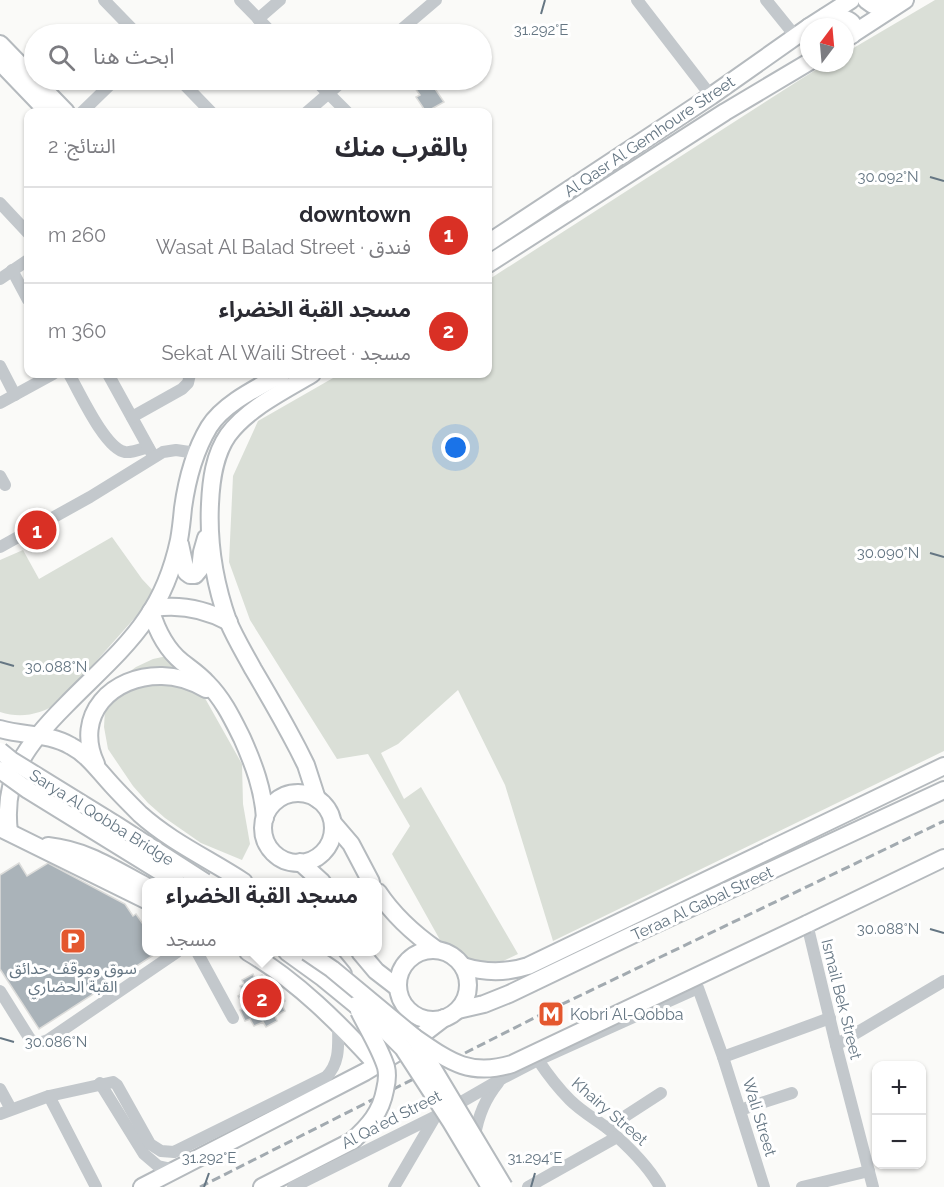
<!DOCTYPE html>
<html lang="ar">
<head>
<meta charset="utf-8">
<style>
  :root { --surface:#fff; --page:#f2f2f3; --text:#2b2b33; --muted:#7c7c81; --line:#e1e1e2; --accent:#d93025 }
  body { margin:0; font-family:Raleway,"Noto Sans Arabic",sans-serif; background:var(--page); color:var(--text); direction:rtl }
  .controls { position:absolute; right:18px; bottom:18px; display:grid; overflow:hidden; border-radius:12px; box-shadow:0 2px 4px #0004 }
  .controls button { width:54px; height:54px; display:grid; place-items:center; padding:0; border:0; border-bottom:2px solid var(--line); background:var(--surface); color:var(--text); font:30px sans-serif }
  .compass { position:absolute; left:800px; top:18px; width:54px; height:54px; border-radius:50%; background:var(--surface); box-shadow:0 2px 4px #0004; rotate:16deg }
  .you { position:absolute; left:456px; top:448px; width:21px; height:21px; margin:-15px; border:4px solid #fff; border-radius:50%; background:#1a73e8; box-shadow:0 0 0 9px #1a73e833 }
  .badge { display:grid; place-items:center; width:39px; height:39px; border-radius:50%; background:var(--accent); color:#fff; font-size:20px; font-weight:700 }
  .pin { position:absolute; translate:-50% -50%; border:3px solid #fff; box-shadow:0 2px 6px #0006 }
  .popup { position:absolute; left:142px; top:878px; width:240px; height:78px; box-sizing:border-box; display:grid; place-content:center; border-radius:12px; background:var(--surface); filter:drop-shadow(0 2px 4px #0005); font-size:20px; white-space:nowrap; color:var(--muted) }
  .popup b { font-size:22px; color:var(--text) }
  .popup::after { content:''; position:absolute; left:50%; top:100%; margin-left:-12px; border:12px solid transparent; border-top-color:var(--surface) }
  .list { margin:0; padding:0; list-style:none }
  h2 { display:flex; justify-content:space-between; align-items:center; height:78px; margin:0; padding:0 24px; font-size:26px }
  h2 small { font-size:20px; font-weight:400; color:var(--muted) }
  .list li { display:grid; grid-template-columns:39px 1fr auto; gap:18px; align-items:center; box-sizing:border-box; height:96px; padding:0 24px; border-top:2px solid var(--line) }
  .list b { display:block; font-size:22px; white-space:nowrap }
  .list p { margin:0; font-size:20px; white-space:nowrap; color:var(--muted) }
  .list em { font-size:20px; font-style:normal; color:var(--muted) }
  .icon { flex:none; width:33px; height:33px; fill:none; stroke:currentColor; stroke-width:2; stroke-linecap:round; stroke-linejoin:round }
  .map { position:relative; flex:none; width:944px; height:1187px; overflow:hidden; direction:ltr }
  .search { position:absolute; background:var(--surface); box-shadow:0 2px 4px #0004; left:24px; top:24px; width:468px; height:66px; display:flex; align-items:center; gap:15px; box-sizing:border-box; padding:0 21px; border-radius:33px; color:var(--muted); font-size:22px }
  .panel { position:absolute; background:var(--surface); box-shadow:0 2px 4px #0004; left:24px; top:108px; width:468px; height:270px; border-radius:12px; direction:rtl }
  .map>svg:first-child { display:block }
  .green { fill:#dadfd7 }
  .building { fill:#aab3b9; stroke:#dcdcda; stroke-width:1.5 }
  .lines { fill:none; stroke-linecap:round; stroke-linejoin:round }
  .major-casing { stroke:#b5babe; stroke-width:20 }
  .minor { stroke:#c3c8cc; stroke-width:12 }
  .major { stroke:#fff; stroke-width:16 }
  .rail { stroke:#a2aab0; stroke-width:3; stroke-dasharray:9 4.5; stroke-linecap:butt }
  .major-bridge-casing { stroke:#b5babe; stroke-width:20; stroke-linecap:butt }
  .major-bridge { stroke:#fff; stroke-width:16 }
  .ticks { fill:none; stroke:#657683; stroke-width:2 }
  .labels { text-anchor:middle; stroke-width:6; stroke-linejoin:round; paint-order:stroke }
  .street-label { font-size:16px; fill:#657683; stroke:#fff }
  .poi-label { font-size:16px; fill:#657683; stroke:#fff }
  .ticks-label { font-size:15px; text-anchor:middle; fill:#657683; stroke:#fff; stroke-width:6; stroke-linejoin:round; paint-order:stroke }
</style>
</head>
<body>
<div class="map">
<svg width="944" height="1187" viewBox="0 0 944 1187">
  <rect width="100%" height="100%" fill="#fafaf8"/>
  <g class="green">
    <polygon points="935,0 944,0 944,751 553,941 505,785 458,690 398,744 381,753 404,799 421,787 518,954 480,972 449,956 392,854 410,826 368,754 337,759 250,620 229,562 233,476 258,421 340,374 488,374 488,280 801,79 827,63 845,63 845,53"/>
    <path d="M112,537L142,579L156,594L59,703C40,714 22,719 0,712V560L23,550L39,579Z"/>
    <polygon points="167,656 188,668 242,764 243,804 250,844 242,860 201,843 165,818 148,803 133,786 108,749 104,727 105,710 121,678 136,667 153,659"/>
  </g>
  <g class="building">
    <polygon points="409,80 429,80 444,102 426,112 416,97 420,95"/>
    <polygon points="19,863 27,876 48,863 125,904 133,916 136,914 147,930 147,951 160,951 39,1029 0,969 0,875"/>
    <polygon points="253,974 255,979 262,975 265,980 268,979 275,992 279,990 285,1001 281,1003 285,1011 275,1016 277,1021 266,1027 263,1022 254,1026 250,1019 245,1021 240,1010 244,1008 238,996 243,993 240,986 244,984 242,980"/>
  </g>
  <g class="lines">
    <g class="major-casing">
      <g id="major">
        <polyline points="866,0 873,5 897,4"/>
        <path d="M825,17C837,18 860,16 852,35"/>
        <polyline points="809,27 851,0"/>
        <polyline points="845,39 905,0"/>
        <polyline points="0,44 66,112"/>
        <polyline points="0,62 48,112"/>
        <polyline points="488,243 711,96 809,27"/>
        <polyline points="488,264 725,112 809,62"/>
        <path d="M312,374C284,391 248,408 228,435C214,455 211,481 210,504C208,544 215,584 228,621C235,638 245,654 253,669C269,696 284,722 298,749L306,765L317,799"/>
        <polyline points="180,544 186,572 190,575 195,575 200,569 202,552 206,538"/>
        <path d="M154,608C181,604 205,609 229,622"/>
        <path d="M151,611C157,631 166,649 182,662C191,669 200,675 207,683C223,699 232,718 242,738C254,765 263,789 265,818"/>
        <path d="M0,729C24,736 49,733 71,746C88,755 98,770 111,784C120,794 130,804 140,814C171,842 209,859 244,882"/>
        <path d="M96,764C73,715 112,675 162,676C178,676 192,681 206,689"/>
        <circle cx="298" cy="828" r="35"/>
        <polyline points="333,823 351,844 371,882"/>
        <polyline points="0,828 146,900"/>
        <path d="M9,832C2,775 28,743 66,705C92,678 125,650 146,619C163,595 173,568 179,540C181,529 182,519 183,508C187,479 194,452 209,427C224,403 259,387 282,374"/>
        <path d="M48,846C86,850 114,869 146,886"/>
        <polyline points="300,862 322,882"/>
        <path d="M378,892C394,916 414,934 437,950"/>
        <polyline points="807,924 944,858"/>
        <circle cx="433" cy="985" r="35"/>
        <path d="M248,952C297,981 339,1023 377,1065"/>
        <polyline points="287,952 323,978 356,1005"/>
        <polyline points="325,952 343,974"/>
        <polyline points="360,952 376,971 398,988"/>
        <path d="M463,966C485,973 506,973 528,966L944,766"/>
        <polyline points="458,1010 484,1004 509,994 632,935 944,790"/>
        <polyline points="142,1187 365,1072 405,1048 444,1018"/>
        <polyline points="262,1187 352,1141"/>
      </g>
    </g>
    <g class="minor">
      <polyline points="104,0 137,34"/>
      <polyline points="240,0 273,34"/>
      <polyline points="637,0 711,96"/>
      <polyline points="766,0 796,37"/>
      <polyline points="258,19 280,0"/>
      <polyline points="396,34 436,0"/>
      <polyline points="180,80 211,112"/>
      <polyline points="315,80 347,112"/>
      <polyline points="82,112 115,80"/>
      <polyline points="307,112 344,80"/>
      <polyline points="0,203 28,233"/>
      <polyline points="12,270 28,300"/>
      <polyline points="0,279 28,260"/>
      <polyline points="0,366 15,395"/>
      <path d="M69,374C79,391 105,449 125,452C133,453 141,449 148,447"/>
      <polyline points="108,374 151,452"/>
      <polyline points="0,403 53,374"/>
      <polyline points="132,417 182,389 188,383 190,374"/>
      <polyline points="0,476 5,485"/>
      <polyline points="0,547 90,497 163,452 176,450 196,453"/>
      <polyline points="807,924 836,1045 873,1187"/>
      <polyline points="197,952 233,1018"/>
      <path d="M0,991L30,1039C36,1043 41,1043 48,1040L177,952"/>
      <polyline points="836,1045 944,981"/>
      <polyline points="723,1057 830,1018"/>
      <path d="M538,1060C548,1075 558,1088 570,1100C581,1111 595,1119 607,1128C627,1145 647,1164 660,1187"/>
      <polyline points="100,1083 144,1154 158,1166 176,1170"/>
      <polyline points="0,1089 11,1109"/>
      <polyline points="49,1096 96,1187"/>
      <polyline points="740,1110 792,1093"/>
      <path d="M0,1114L49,1096L113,1082L117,1085L150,1144L161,1151L174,1152L326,1077C341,1062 338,1043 338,1024"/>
      <polyline points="607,1128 661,1093"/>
      <path d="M475,1136C478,1116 485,1099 498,1083"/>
      <polyline points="293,1187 444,1112 503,1078 538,1060 698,988 723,1057 764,1187"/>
      <polyline points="394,1187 435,1117"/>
      <polyline points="528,1187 617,1137"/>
      <polyline points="802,1187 869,1171"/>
    </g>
    <use href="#major" class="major"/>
    <polyline class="rail" points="200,1187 550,1010 944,821"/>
    <g class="major-bridge-casing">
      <g id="major-bridge">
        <polyline points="0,751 11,760 118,826 205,882"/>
        <polyline points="0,770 28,790 177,882"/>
        <polyline points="307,952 332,969 414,1037 504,1187"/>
        <polyline points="356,1005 384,1029 403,1048 451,1122 490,1187"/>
        <path d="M414,1037C449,1061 469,1077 512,1064L807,924"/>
        <path d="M352,1141C369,1126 381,1112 385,1090C387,1082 388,1075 386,1067C380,1048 368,1029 359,1011"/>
      </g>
    </g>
    <use href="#major-bridge" class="major-bridge"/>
  </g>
  <path class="ticks" d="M541,14L545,0M930,177L944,181M930,553L944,557M0,662L14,666M930,929L944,933M0,1038L14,1042M204,1187L209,1173M531,1187L535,1173"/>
  <defs>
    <g id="parking-square" transform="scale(1.35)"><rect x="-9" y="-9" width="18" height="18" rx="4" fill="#e4572e" stroke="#fff"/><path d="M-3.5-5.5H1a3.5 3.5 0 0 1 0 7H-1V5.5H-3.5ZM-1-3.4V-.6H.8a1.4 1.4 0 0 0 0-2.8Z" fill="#fff"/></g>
    <g id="metro-square" transform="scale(1.35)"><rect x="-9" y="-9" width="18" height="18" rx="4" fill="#e4572e" stroke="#fff"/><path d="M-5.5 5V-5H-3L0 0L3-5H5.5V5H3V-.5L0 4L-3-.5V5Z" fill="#fff"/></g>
  </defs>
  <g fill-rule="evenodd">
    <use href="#parking-square" x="73" y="941"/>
    <use href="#metro-square" x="551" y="1014"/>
  </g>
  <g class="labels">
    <g class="street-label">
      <text transform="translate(649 136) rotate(-34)" y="6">Al Qasr Al Gemhoure Street</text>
      <text transform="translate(102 817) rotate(32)" y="6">Sarya Al Qobba Bridge</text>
      <text transform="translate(702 903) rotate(-25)" y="6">Teraa Al Gabal Street</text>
      <text transform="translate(842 999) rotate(76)" y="6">Ismail Bek Street</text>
      <text transform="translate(610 1111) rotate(41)" y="6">Khairy Street</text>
      <text transform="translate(760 1117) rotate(73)" y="6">Wali Street</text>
      <text transform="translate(391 1119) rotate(-27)" y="6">Al Qa'ed Street</text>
    </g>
    <g class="poi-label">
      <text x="73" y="974">سوق وموقف حدائق<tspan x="73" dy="18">القبة الحضاري</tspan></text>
      <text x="570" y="1020" text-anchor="start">Kobri Al-Qobba</text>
    </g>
  </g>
  <g class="ticks-label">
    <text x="541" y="35">31.292°E</text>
    <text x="888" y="182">30.092°N</text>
    <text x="888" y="558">30.090°N</text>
    <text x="56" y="672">30.088°N</text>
    <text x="888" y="934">30.088°N</text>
    <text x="56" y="1047">30.086°N</text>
    <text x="209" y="1163">31.292°E</text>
    <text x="535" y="1163">31.294°E</text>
  </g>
</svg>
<div class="controls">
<button>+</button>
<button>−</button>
</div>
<svg class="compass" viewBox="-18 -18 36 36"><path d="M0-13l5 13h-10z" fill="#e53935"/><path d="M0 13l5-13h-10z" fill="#7c7c81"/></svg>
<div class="you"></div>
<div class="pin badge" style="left:37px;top:530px">1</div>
<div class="pin badge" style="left:262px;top:998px">2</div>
<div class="popup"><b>مسجد القبة الخضراء</b>مسجد</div>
<div class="search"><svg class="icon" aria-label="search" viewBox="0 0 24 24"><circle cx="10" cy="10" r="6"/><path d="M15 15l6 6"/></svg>ابحث هنا</div>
<section class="panel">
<h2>بالقرب منك<small>النتائج: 2</small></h2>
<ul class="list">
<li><span class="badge">1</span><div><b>downtown</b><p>فندق · Wasat Al Balad Street</p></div><em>260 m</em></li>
<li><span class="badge">2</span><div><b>مسجد القبة الخضراء</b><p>مسجد · Sekat Al Waili Street</p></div><em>360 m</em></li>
</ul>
</section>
</div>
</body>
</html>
